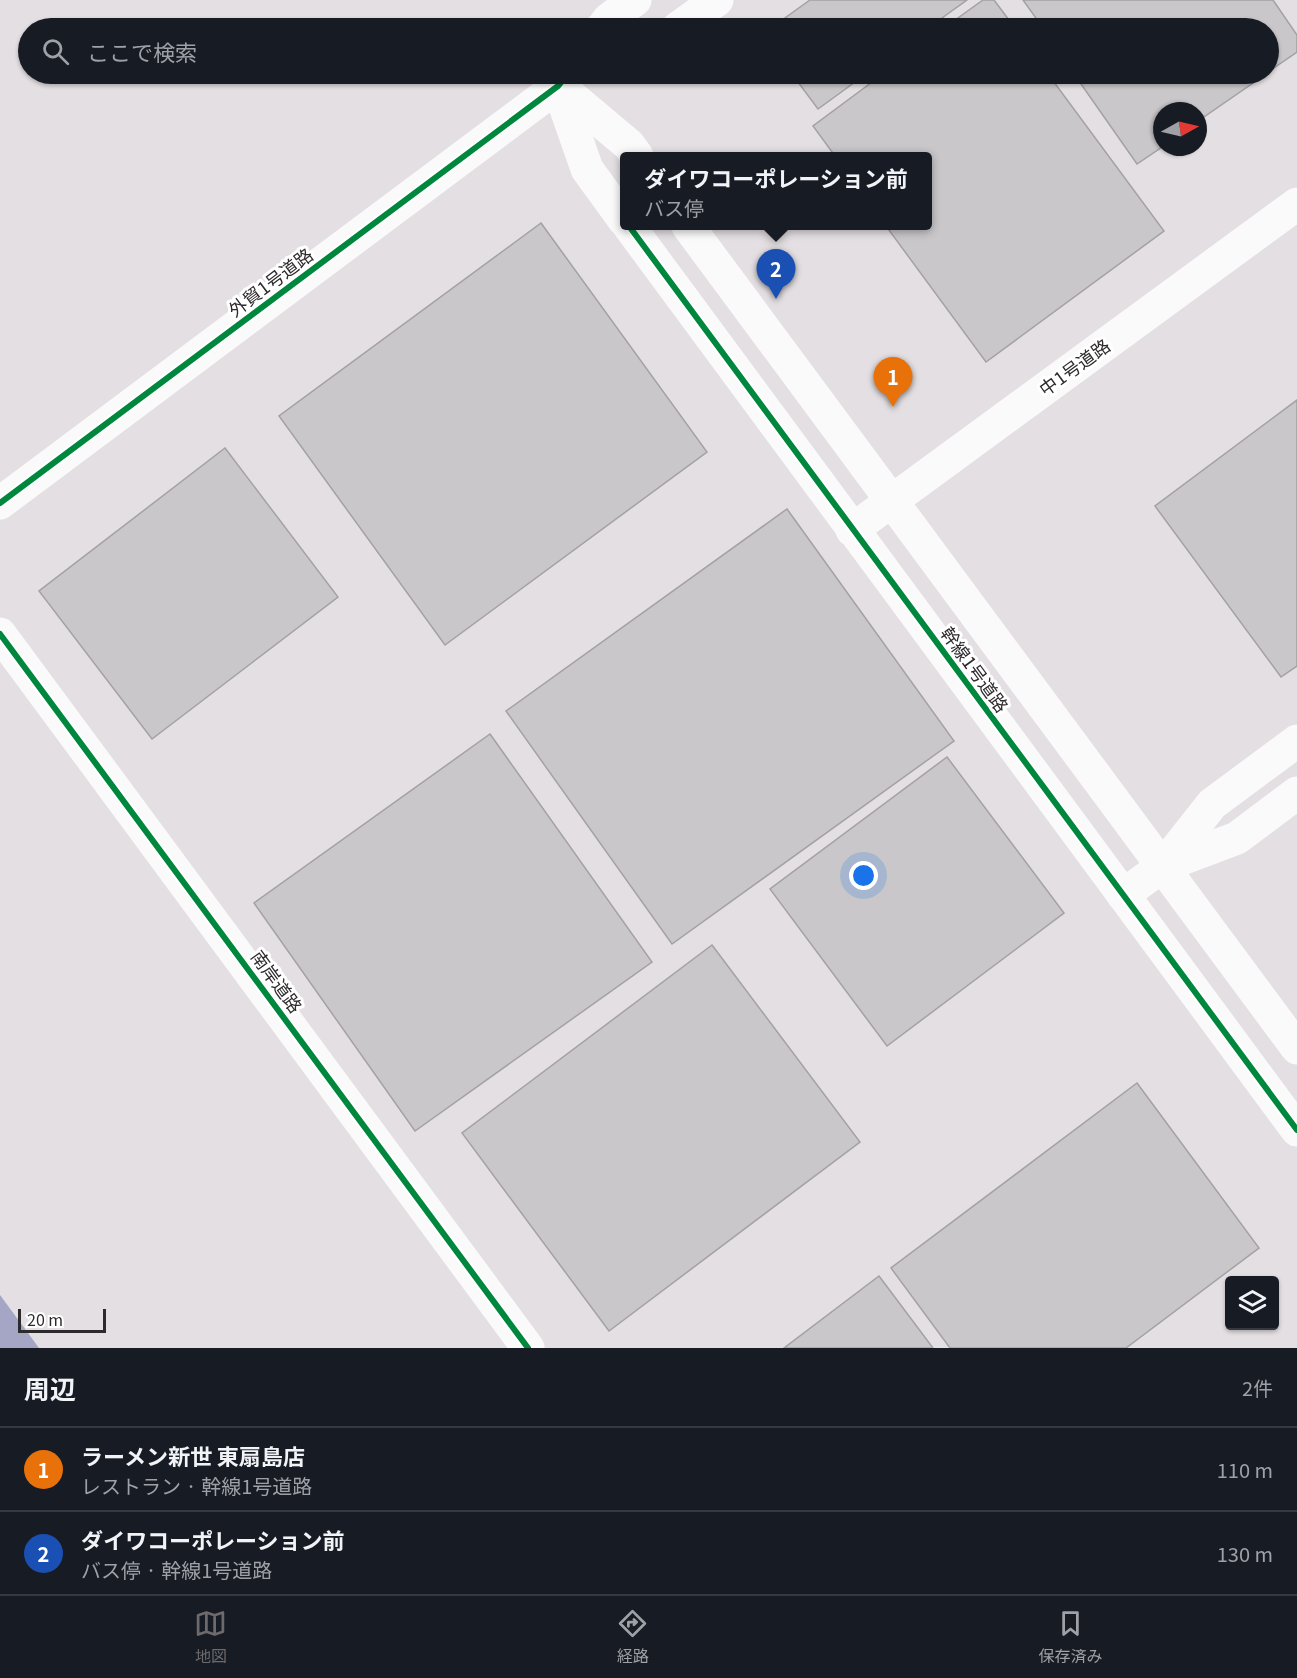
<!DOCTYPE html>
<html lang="ja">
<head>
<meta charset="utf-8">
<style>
  :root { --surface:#171b24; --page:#20242c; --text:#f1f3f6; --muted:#9ea1a6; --line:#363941; --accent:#6d696c }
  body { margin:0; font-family:Georgia,"Noto Sans JP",serif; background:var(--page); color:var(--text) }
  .controls { position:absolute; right:18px; bottom:18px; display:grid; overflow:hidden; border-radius:6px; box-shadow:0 2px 4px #0004 }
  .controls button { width:54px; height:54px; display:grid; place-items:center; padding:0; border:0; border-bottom:2px solid var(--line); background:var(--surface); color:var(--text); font:30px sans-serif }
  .compass { position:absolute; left:1153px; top:102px; width:54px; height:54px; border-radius:50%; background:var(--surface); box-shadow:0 2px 4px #0004; rotate:82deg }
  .scale { position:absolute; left:18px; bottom:15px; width:88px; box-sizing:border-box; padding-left:6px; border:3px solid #2d2a2c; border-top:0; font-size:16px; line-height:21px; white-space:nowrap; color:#2d2a2c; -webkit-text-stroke:4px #fff; paint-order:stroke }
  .you { position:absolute; left:864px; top:876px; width:21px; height:21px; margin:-15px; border:4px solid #fff; border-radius:50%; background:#1a73e8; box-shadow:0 0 0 9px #1a73e833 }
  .badge { display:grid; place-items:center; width:39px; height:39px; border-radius:50%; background:var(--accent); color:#fff; font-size:20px; font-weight:700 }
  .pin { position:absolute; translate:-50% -50px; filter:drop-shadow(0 2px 3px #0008) }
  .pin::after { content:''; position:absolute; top:32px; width:21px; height:18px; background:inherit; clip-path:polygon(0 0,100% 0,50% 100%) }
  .popup { position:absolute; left:620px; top:152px; width:312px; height:78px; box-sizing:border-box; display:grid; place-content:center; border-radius:6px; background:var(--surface); filter:drop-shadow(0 2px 4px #0005); font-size:20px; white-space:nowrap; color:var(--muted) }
  .popup b { font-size:22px; color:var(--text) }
  .popup::after { content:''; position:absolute; left:50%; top:100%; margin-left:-12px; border:12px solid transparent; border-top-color:var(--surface) }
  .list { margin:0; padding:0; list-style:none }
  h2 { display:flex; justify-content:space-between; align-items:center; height:78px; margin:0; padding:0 24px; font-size:26px }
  h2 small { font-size:20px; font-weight:400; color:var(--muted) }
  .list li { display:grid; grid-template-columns:39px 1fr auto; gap:18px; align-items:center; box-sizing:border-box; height:84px; padding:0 24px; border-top:2px solid var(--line) }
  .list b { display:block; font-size:22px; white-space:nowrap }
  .list p { margin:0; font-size:20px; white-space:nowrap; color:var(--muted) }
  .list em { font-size:20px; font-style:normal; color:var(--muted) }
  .icon { flex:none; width:33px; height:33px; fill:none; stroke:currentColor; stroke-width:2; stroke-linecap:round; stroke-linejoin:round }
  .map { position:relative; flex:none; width:1297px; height:1348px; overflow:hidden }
  .search { position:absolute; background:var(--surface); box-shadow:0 2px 4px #0004; left:18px; right:18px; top:18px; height:66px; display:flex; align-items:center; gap:15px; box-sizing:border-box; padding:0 21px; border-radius:33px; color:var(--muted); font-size:22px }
  .sheet { height:246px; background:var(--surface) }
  nav { display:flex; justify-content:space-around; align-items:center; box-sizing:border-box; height:84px; border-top:2px solid var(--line); background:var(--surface); font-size:16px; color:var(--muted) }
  nav a { display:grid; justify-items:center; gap:3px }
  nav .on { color:var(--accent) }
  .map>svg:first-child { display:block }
  .water { fill:#a5a6c5 }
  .building { fill:#cac7ca; stroke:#a4a1a3; stroke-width:1.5 }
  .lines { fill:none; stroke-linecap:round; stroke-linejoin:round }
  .secondary { stroke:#fbfafb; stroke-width:33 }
  .cycleway-casing { stroke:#fff; stroke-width:10 }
  .cycleway { stroke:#00873e; stroke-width:6 }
  .labels { text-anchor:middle; stroke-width:6; stroke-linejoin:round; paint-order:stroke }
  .street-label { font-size:18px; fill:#2d2a2c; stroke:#fff }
</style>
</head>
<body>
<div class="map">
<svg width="1297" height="1348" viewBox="0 0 1297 1348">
  <rect width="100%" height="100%" fill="#e4dfe2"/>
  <polygon class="water" points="0,1295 39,1348 0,1348"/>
  <g class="building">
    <polygon points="810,0 967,0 928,28 771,28"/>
    <polygon points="983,0 994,0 1015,28 944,28"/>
    <polygon points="1023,0 1273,0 1297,35 1297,52 1268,72 1268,28 1043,28"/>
    <polygon points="792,74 866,74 818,109"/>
    <polygon points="883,74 1048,74 1164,231 986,362 886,226 928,226 928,156 835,156 813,126"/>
    <polygon points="1074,74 1266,74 1198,121 1198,111 1162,111 1162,147 1137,164"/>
    <polygon points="541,223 707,452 445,645 279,416"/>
    <polygon points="1297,400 1297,666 1281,677 1155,506"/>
    <polygon points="225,448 338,597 152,739 39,591"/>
    <polygon points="787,509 954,741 672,944 506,711"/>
    <polygon points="490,734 652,962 415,1131 254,903"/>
    <polygon points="947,757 1064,913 887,1046 770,889"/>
    <polygon points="712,945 860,1142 609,1331 462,1133"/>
    <polygon points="1137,1083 1259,1248 1126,1348 950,1348 891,1268"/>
    <polygon points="879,1276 933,1348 784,1348"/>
  </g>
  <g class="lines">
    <g class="secondary">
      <polyline points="602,28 609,19 635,0"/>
      <polyline points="678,28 717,0"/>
      <polyline points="558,86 587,169 624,220"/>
      <polyline points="560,87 629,145 637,156"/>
      <polyline points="629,226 1297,1130"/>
      <polyline points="688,226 1297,1048"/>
      <polyline points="0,503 558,86 568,74"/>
      <polyline points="852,530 1297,204"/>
      <polyline points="0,634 528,1348"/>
      <polyline points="1163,866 1237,838 1297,793"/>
      <polyline points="1123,895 1163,866 1212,804 1297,741"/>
    </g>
    <g class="cycleway-casing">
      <g id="cycleway">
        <polyline points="629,226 1297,1130"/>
        <polyline points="0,503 558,86 568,74"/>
        <polyline points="0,634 528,1348"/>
      </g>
    </g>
    <use href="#cycleway" class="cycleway"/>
  </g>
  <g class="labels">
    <g class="street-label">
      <text transform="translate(271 283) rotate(-37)" y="6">外貿1号道路</text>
      <text transform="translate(1075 368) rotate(-36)" y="6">中1号道路</text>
      <text transform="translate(974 670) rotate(54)" y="6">幹線1号道路</text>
      <text transform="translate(276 982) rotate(54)" y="6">南岸道路</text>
    </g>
  </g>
</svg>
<div class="controls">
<button><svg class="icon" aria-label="layers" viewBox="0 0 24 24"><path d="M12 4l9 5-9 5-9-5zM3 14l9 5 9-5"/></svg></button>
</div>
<svg class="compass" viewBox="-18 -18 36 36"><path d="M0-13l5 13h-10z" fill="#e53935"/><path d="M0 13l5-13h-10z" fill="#9ea1a6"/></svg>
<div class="scale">20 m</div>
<div class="you"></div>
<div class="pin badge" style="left:893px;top:407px;background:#e8710a">1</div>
<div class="pin badge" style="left:776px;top:299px;background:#1a4fb4">2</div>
<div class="popup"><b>ダイワコーポレーション前</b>バス停</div>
<div class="search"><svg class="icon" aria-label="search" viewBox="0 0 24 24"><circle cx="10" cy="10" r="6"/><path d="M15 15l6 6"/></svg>ここで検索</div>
</div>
<section class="sheet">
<h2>周辺<small>2件</small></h2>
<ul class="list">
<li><span class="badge" style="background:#e8710a">1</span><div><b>ラーメン新世 東扇島店</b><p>レストラン · 幹線1号道路</p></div><em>110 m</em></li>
<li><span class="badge" style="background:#1a4fb4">2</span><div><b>ダイワコーポレーション前</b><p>バス停 · 幹線1号道路</p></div><em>130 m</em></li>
</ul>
</section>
<nav>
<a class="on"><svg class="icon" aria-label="map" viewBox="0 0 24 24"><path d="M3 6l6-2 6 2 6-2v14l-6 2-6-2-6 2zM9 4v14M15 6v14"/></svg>地図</a>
<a><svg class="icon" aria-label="directions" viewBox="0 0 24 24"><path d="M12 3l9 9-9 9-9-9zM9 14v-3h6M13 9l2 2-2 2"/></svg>経路</a>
<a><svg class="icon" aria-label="saved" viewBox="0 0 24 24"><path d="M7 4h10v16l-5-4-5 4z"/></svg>保存済み</a>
</nav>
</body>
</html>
